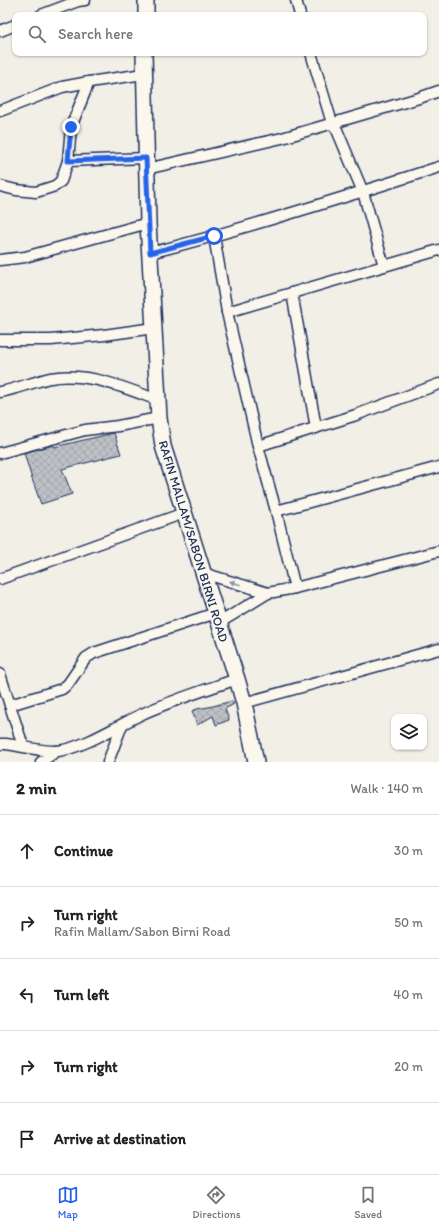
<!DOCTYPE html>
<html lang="en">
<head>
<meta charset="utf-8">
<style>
  :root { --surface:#fff; --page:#f2f2f2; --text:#202124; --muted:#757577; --line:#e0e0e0; --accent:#2563eb }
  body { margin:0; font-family:Itim,sans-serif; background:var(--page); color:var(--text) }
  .controls { position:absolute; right:12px; bottom:12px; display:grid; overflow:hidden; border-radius:8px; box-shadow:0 1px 3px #0004 }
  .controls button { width:36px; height:36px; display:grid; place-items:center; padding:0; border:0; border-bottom:1px solid var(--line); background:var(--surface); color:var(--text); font:20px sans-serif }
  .stop { position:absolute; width:12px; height:12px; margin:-9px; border:3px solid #2563eb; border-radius:50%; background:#fff }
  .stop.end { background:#2563eb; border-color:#fff; box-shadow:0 1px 4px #0008 }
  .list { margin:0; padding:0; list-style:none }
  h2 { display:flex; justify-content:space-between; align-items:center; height:52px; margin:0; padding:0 16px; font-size:17px }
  h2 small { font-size:13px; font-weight:400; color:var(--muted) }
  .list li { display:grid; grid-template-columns:26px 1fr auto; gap:12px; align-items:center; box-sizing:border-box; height:72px; padding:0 16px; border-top:1px solid var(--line) }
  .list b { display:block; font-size:15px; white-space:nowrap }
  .list p { margin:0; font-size:13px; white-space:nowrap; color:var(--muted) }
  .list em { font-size:13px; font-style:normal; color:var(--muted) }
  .icon { flex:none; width:22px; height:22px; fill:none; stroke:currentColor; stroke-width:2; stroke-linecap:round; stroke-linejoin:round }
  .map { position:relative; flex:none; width:439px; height:762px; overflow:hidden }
  .search { position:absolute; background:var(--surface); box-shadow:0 1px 3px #0004; left:12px; right:12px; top:12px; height:44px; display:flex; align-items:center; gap:10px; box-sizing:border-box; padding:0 14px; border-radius:8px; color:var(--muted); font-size:15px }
  .sheet { height:412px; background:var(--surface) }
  nav { display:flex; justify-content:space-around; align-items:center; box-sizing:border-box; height:56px; border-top:1px solid var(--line); background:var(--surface); font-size:11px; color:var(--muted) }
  nav a { display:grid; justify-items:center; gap:2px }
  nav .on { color:var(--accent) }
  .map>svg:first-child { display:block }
  .building { fill:url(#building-cross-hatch); stroke:#1b2f5e }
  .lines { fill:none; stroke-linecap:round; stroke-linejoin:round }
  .street-casing { stroke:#1b2f5e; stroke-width:13 }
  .secondary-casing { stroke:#1b2f5e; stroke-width:18 }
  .street { stroke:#fbf7ec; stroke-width:10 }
  .secondary { stroke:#fbf7ec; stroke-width:15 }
  .oneway { fill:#8b93a5 }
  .route { stroke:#2563eb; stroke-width:5 }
  .labels { text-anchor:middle; stroke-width:3; stroke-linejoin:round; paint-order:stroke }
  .street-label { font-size:13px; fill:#1b2f5e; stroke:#fbf7ec }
</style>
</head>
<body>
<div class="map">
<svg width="439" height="762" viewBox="0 0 439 762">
  <defs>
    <pattern id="building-cross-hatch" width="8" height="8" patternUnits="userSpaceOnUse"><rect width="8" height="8" fill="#bdc0c4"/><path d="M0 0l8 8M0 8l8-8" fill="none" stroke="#a2a5ab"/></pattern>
  </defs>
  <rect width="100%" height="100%" fill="#f2efe6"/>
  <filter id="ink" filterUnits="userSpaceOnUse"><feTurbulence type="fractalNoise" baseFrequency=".025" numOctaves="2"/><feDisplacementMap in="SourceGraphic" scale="8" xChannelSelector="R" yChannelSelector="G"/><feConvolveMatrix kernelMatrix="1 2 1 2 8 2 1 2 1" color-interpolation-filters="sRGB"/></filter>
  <g filter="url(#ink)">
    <g class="building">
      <polygon points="114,433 121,454 62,469 72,494 41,504 32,479 24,453 53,445 54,447"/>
      <polygon points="232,701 234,704 225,709 229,720 216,725 213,716 197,725 192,711 197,709 208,707 209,707"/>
    </g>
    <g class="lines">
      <g class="street-casing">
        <g id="street">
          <polyline points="296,0 300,15"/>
          <polyline points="41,15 78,1 85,0"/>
          <polyline points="0,31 15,25"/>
          <polyline points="311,53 332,123 337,130 363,192 384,266"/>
          <polyline points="0,111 62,87 89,82 144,74"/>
          <polyline points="68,161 146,158"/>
          <polyline points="146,169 282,138 419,98 439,91"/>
          <polyline points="0,186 16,190 36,192 55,186 61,181 68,161 71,127 89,82"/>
          <polyline points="214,236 227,312 258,446 276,511 295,588"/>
          <path d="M150,253C247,228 343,198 439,167"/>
          <polyline points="0,260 25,257 148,223"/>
          <polyline points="292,293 316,428"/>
          <polyline points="227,312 439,250"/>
          <polyline points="0,340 51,340 104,335 154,328"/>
          <path d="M0,392C17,389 33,382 50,378C87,371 124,388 158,400"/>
          <polyline points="258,446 356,415 439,384"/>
          <polyline points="0,453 85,430 118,426 159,418"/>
          <polyline points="276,511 439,467"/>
          <polyline points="203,573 268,593"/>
          <polyline points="0,579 184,513"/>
          <polyline points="219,623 268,593 295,588 439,551"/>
          <polyline points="0,674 23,746"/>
          <polyline points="244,703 439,649"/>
          <polyline points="10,705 62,689 68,684 86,658 94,653 216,613"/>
          <path d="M0,744H6C22,746 43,752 58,751C83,748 119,725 142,714C173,700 205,690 237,679"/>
          <polyline points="41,762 57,751"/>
          <polyline points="108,762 122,725"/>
        </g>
      </g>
      <g class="secondary-casing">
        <g id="secondary">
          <polyline points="146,15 146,0"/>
          <polyline points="144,53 148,223 159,418 163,446 237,679 244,703 256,762"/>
        </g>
      </g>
      <use href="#street" class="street"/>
      <use href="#secondary" class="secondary"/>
    </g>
    <defs><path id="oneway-solid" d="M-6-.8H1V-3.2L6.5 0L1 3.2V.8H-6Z"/></defs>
    <use class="oneway" href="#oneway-solid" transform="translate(235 583) rotate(-163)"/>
  </g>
  <g class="lines" filter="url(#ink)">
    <polyline class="route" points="71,127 68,161 146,158 150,253 214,236"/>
  </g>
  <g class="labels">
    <g class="street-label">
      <text transform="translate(194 541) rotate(73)" y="5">RAFIN MALLAM/SABON BIRNI ROAD</text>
    </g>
  </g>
</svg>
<div class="controls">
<button><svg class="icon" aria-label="layers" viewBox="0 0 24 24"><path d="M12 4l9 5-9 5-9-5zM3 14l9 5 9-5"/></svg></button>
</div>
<div class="stop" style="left:214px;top:236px"></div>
<div class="stop end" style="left:71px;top:127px"></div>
<div class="search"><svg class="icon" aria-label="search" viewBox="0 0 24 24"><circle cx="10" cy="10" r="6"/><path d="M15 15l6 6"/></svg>Search here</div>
</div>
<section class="sheet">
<h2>2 min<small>Walk · 140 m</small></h2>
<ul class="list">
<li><svg class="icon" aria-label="ahead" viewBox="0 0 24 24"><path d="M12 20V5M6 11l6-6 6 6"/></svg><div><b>Continue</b></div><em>30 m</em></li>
<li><svg class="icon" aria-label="right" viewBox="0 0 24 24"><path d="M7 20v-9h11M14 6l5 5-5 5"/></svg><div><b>Turn right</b><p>Rafin Mallam/Sabon Birni Road</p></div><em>50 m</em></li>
<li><svg class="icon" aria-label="left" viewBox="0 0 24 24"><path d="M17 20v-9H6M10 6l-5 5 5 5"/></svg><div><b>Turn left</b></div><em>40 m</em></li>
<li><svg class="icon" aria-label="right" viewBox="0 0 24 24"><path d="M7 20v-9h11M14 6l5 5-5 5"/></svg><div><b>Turn right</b></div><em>20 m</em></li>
<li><svg class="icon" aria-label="arrive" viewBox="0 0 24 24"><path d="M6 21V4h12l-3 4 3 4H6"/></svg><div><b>Arrive at destination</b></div></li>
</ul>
</section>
<nav>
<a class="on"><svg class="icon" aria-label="map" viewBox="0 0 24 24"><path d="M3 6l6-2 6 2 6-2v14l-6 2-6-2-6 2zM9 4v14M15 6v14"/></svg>Map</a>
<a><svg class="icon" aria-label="directions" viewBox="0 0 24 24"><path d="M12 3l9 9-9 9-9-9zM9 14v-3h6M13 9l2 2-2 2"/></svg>Directions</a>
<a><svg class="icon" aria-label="saved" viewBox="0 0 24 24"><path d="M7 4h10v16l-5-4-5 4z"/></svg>Saved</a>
</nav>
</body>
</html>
